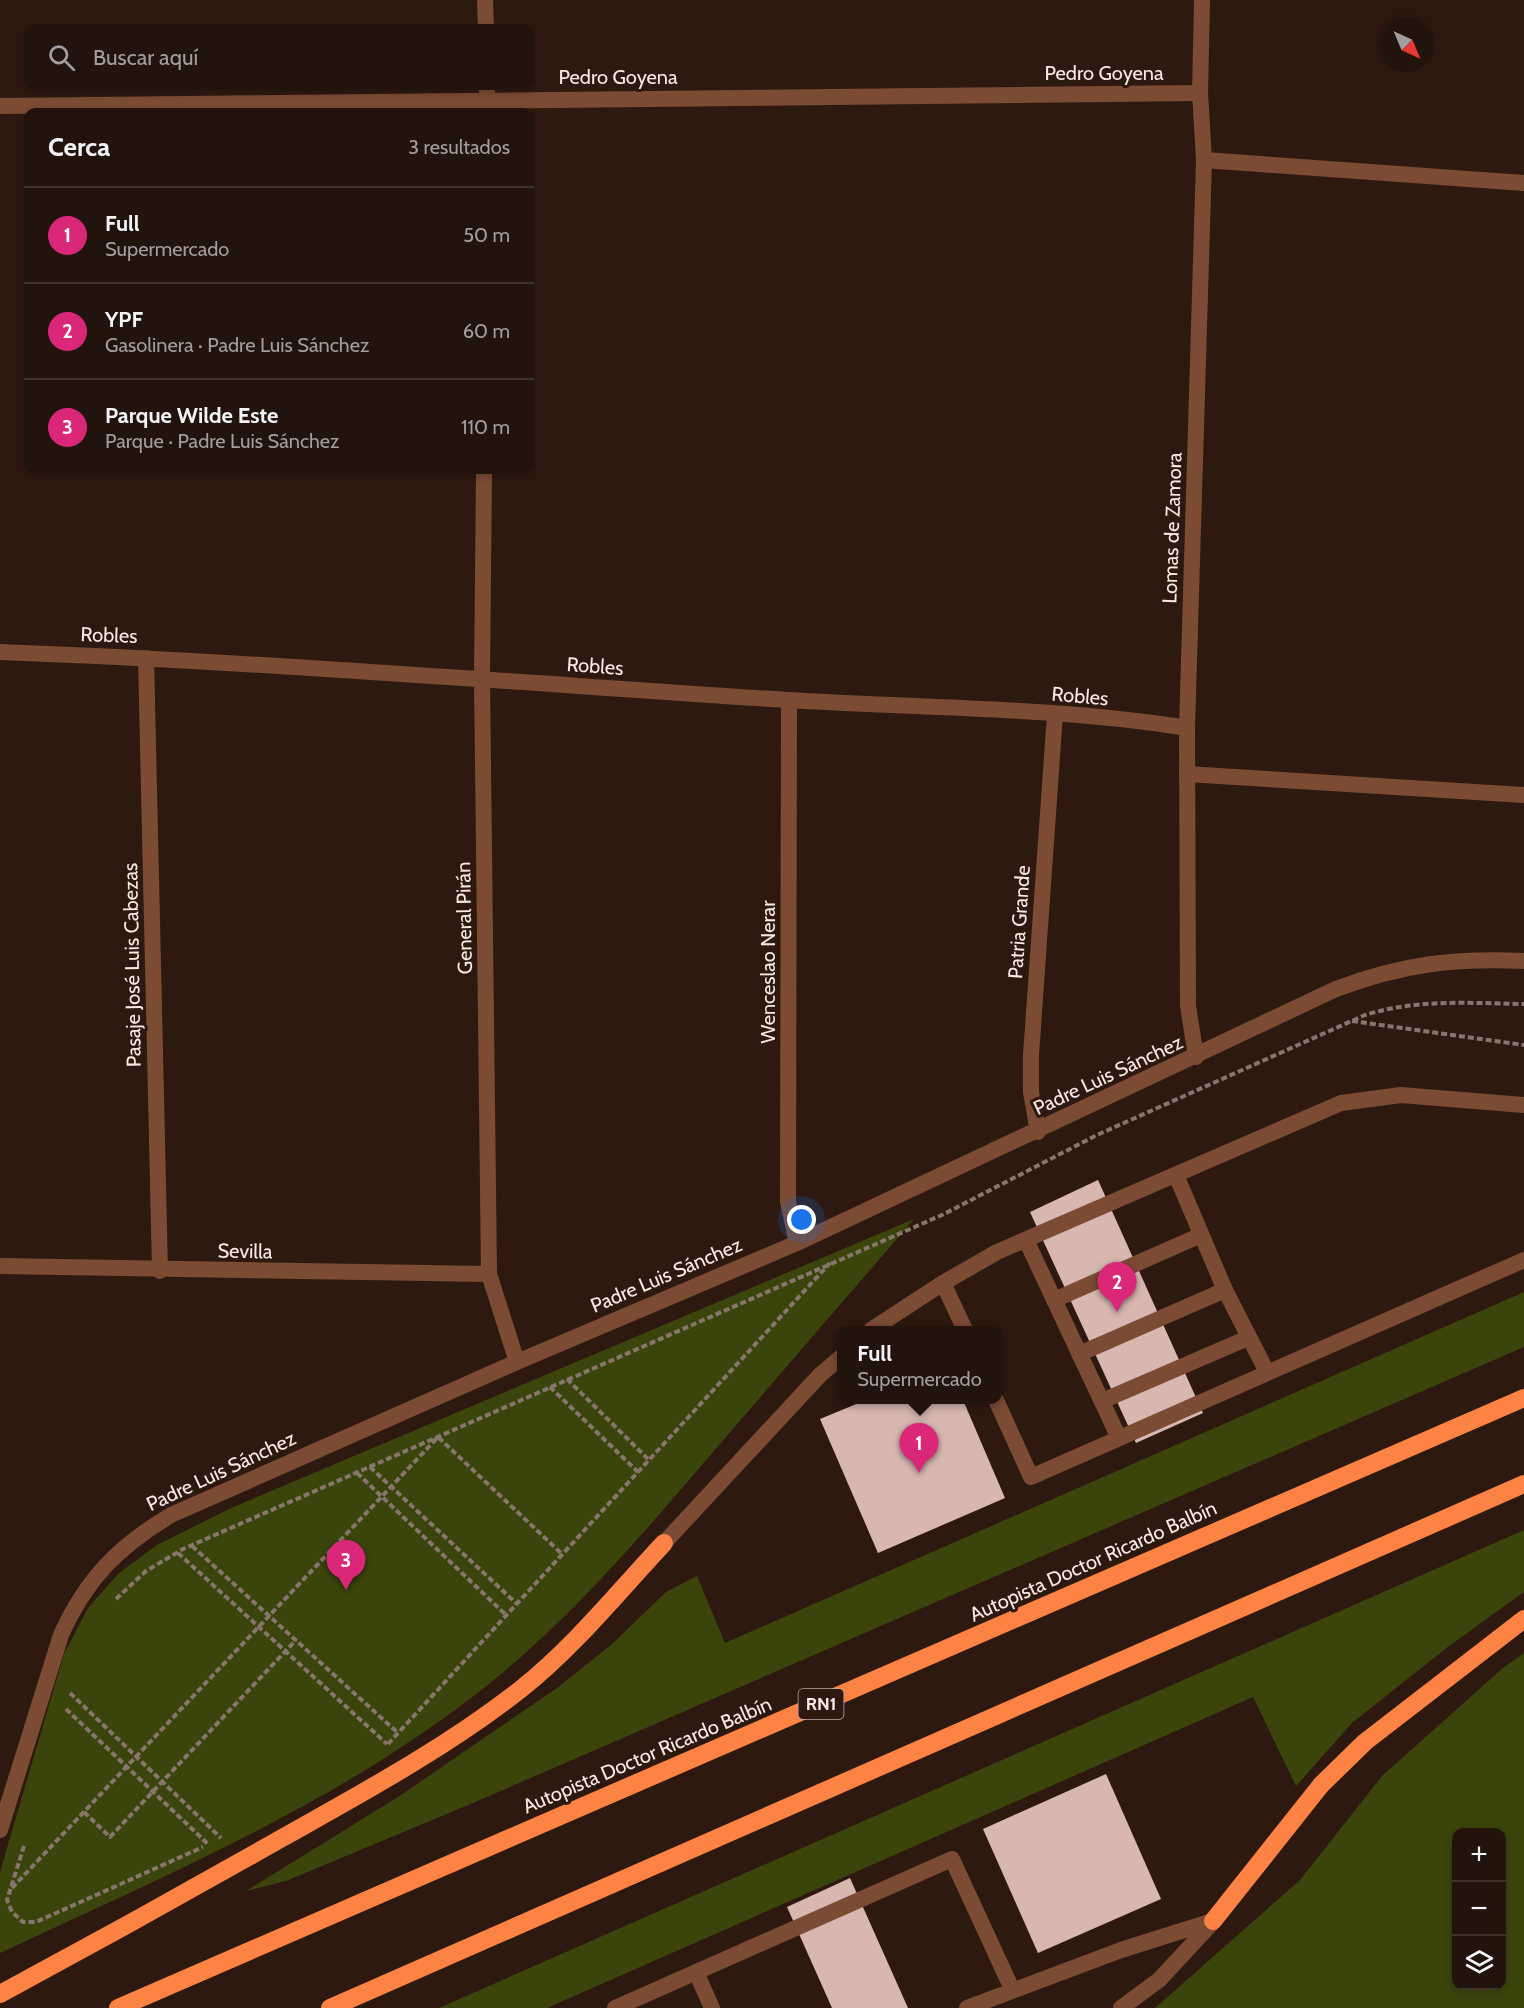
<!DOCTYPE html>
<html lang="es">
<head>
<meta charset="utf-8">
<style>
  :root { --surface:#22130c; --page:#2a1c15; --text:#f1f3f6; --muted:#a29e9d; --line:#3f322d; --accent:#db2777 }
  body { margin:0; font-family:Cabin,sans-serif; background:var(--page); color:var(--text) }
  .controls { position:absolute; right:18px; bottom:18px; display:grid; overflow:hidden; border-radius:12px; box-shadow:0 3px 9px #0003 }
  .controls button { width:54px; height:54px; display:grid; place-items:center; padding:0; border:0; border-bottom:2px solid var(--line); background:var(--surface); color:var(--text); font:30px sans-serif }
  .compass { position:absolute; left:1380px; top:18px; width:54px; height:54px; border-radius:50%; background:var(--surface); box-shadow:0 3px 9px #0003; rotate:136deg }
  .you { position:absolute; left:802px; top:1220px; width:21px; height:21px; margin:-15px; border:4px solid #fff; border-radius:50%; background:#1a73e8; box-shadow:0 0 0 9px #1a73e833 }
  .badge { display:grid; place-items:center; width:39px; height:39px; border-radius:50%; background:var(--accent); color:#fff; font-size:20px; font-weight:700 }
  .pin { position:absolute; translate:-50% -50px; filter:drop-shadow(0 2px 3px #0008) }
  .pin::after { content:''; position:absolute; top:32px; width:21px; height:18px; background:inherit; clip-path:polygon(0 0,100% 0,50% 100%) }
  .popup { position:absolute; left:837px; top:1326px; width:165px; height:78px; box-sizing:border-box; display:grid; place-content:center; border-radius:12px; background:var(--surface); filter:drop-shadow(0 2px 4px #0005); font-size:20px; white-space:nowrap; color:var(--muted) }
  .popup b { font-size:22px; color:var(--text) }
  .popup::after { content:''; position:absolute; left:50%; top:100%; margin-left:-12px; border:12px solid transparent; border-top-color:var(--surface) }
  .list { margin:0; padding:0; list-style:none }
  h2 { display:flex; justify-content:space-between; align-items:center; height:78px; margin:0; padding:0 24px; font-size:26px }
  h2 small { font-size:20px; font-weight:400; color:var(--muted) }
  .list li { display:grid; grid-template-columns:39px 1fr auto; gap:18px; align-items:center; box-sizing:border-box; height:96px; padding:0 24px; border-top:2px solid var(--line) }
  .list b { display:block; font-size:22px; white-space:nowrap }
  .list p { margin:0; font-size:20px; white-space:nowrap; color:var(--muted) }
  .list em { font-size:20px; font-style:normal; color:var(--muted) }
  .icon { flex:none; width:33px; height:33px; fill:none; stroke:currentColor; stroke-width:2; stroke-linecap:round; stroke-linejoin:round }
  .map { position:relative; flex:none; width:1524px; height:2008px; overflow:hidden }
  .search { position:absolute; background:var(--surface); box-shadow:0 3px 9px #0003; left:24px; top:24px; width:510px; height:66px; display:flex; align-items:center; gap:15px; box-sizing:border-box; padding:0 21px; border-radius:12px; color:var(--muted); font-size:22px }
  .panel { position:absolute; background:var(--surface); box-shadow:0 3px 9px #0003; left:24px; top:108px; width:510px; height:366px; border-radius:12px }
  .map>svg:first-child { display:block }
  .green { fill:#3b440b; fill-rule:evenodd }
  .building { fill:#d8b7b1 }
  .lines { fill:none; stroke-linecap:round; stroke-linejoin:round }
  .path { stroke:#88756d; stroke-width:4; stroke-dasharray:6 3; stroke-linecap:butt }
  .service { stroke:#7b4b34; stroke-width:16 }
  .minor { stroke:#7b4b34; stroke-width:16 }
  .motorway { stroke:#fd8345; stroke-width:18 }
  .labels { text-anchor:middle; stroke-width:6; stroke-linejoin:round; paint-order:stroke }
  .shield { fill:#2e1910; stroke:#bcaba4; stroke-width:1.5 }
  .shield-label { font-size:18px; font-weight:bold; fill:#f9e9e3 }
  .street-label { font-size:20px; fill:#f9e9e3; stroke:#2e1910 }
</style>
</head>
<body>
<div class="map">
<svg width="1524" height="2008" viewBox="0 0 1524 2008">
  <rect width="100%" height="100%" fill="#2e1910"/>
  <g class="green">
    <path d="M914,1219C845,1299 776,1379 707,1459C632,1547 556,1635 463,1704C322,1810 158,1879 0,1953V1872L64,1654L88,1608L119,1573L157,1545L231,1508Z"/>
    <polygon points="1524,1292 1524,1347 473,1803 286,1881 246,1891 398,1797 557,1688 612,1644 666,1592 697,1576 725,1643"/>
    <polygon points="1524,1530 1524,1592 1449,1646 1352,1723 1296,1786 1253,1697 547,2008 439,2008"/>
    <path d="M1524,1653V2008H1155L1300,1880L1382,1776L1504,1667ZM1456,1832H1502V1986H1456Z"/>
  </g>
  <g class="building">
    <polygon points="1098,1180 1203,1413 1136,1443 1030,1212"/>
    <polygon points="866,1400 963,1400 1005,1498 878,1553 820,1419"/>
    <polygon points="1106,1774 1161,1899 1038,1953 983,1829"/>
    <polygon points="850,1878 908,2008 832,2008 787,1907"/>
  </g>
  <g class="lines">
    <g class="path">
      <polyline points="1352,1021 1524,1045"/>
      <polyline points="567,1379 649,1460"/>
      <polyline points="550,1387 638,1472"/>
      <polyline points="370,1467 517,1604"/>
      <polyline points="357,1473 506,1615"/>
      <polyline points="192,1546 398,1733"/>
      <polyline points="178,1553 387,1744"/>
      <path d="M116,1599L146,1571L183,1549L942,1215L1097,1135L1365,1015C1416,999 1470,1003 1524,1004"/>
      <polyline points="70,1693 221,1838"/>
      <polyline points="66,1709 209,1845"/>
      <polyline points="388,1744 830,1263"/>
      <polyline points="84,1812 110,1837 296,1640"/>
      <polyline points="24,1846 7,1900 12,1912 23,1922 36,1922 203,1847"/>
      <polyline points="12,1888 438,1437 562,1554"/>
    </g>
    <g class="service">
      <polyline points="1038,1132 1031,1092 1031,1055 1055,714"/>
      <polyline points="1176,1175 1225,1290 1267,1372"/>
      <polyline points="1026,1240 1119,1438"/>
      <polyline points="943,1283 965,1330"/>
      <polyline points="1054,1300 1201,1235"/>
      <polyline points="871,1330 943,1283 997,1252 1341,1103 1401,1095 1524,1105"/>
      <polyline points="1079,1354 1225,1290"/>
      <polyline points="996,1400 1031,1477 1524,1260"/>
      <polyline points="1102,1401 1248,1338"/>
      <polyline points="664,1543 820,1375 841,1357"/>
      <polyline points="696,1972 712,2008"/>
      <polyline points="615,2008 952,1859 1012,1989"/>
      <polyline points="967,2008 1121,1950 1213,1921"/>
      <polyline points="1121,2008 1159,1980 1212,1923"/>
    </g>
    <g class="minor">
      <polyline points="485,0 486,28"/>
      <polyline points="487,86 487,112"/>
      <polyline points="0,106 1200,93"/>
      <polyline points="1204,160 1524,183"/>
      <polyline points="484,470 482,679 489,1274 517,1362"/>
      <path d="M0,652C263,662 525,683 787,700C920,708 1055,707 1187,728"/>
      <polyline points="146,658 160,1271"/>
      <polyline points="789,700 788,1202 797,1243"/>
      <polyline points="1187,774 1524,795"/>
      <polyline points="1196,1057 1188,1006 1187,728 1204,160 1200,93 1202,0"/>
      <polyline points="0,1266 489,1274"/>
      <path d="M0,1830L61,1635C86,1579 119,1546 171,1515L517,1362L797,1243L1336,989C1403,964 1452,958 1524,961"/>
    </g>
    <g class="motorway">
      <polyline points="1213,1921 1321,1785 1365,1742 1524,1619"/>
      <path d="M0,1994C95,1943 189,1891 282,1838C364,1792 447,1747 521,1689C574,1647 618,1592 664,1543"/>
      <polyline points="118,2008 1524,1398"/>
      <polyline points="330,2008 1524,1484"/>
    </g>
  </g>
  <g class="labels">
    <rect class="shield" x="798.5" y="1689" width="45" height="30" rx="4.5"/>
    <g class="shield-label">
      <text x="821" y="1710">RN1</text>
    </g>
    <g class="street-label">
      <text x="1104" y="80">Pedro Goyena</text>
      <text x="618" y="84">Pedro Goyena</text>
      <text transform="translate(1172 528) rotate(-88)" y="7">Lomas de Zamora</text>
      <text transform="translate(109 635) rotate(2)" y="7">Robles</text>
      <text transform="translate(595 666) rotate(4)" y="7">Robles</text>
      <text transform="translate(1080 696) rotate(5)" y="7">Robles</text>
      <text transform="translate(464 918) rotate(-91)" y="7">General Pirán</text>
      <text transform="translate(1019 922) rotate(-86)" y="7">Patria Grande</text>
      <text transform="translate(132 965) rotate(-91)" y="7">Pasaje José Luis Cabezas</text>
      <text transform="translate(768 972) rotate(-90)" y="7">Wenceslao Nerar</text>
      <text transform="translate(1108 1075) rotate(-25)" y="7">Padre Luis Sánchez</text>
      <text transform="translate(245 1251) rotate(1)" y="7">Sevilla</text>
      <text transform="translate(666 1275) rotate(-23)" y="7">Padre Luis Sánchez</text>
      <text transform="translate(221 1471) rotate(-25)" y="7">Padre Luis Sánchez</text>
      <text transform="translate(1093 1561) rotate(-24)" y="7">Autopista Doctor Ricardo Balbín</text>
      <text transform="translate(647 1755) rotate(-23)" y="7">Autopista Doctor Ricardo Balbín</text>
    </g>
  </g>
</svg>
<div class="controls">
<button>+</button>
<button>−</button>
<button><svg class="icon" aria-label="layers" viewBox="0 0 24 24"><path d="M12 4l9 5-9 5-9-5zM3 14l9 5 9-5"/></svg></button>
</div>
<svg class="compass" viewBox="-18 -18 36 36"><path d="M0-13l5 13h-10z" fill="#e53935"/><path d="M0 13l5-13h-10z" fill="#a29e9d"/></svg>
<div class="you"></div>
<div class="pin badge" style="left:919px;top:1473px">1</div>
<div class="popup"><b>Full</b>Supermercado</div>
<div class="pin badge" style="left:1117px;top:1312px">2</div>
<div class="pin badge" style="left:346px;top:1590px">3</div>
<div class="search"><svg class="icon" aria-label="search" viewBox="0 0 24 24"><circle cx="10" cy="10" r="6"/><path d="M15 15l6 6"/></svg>Buscar aquí</div>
<section class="panel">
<h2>Cerca<small>3 resultados</small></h2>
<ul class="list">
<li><span class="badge">1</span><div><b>Full</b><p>Supermercado</p></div><em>50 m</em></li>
<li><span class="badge">2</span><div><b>YPF</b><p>Gasolinera · Padre Luis Sánchez</p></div><em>60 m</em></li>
<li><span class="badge">3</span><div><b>Parque Wilde Este</b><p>Parque · Padre Luis Sánchez</p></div><em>110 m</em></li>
</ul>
</section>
</div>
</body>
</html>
